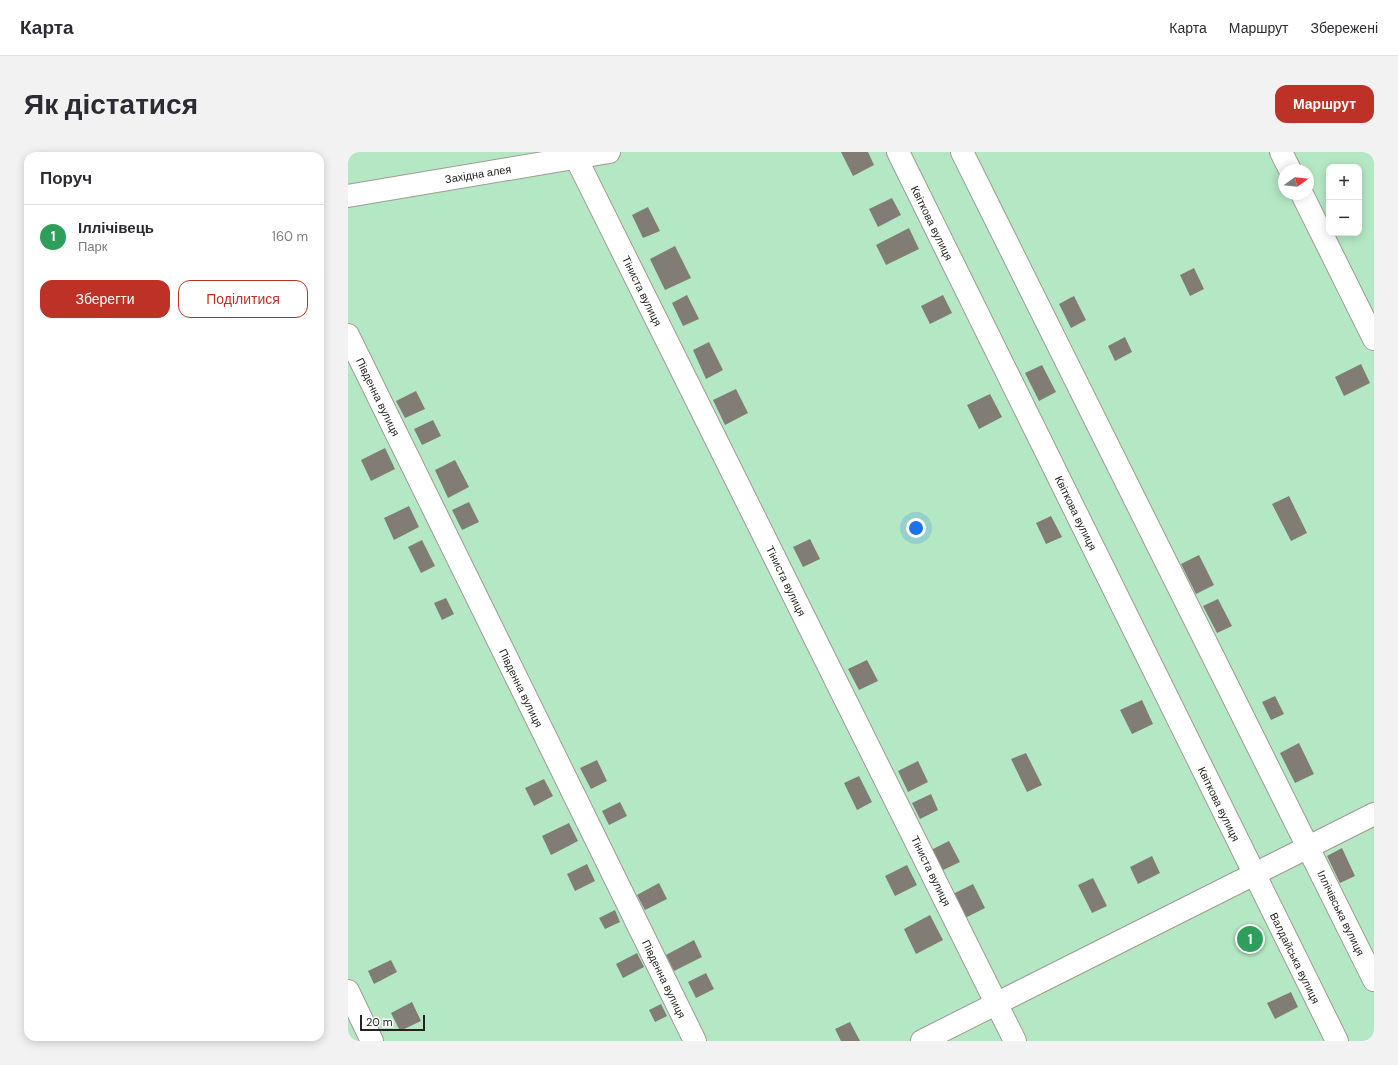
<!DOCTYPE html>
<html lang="uk">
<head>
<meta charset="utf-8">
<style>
  :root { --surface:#fff; --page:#f2f2f3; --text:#2b2b33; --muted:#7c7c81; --line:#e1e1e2; --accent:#be3127 }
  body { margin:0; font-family:"DM Sans",sans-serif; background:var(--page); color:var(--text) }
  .controls { position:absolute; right:12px; top:12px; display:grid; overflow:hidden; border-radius:8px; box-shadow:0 2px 10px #0003 }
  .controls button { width:36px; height:36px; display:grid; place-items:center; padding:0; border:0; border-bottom:1px solid var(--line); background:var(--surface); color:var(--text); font:20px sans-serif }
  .compass { position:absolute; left:930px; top:12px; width:36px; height:36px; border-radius:50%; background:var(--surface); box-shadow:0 2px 10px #0003; rotate:75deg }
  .scale { position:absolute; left:12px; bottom:10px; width:65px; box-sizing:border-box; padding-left:4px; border:2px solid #252320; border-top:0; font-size:11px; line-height:14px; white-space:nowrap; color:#252320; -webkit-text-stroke:3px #fff; paint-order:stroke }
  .you { position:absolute; left:568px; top:376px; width:14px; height:14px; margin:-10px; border:3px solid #fff; border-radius:50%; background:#1a73e8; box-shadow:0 0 0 6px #1a73e833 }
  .badge { display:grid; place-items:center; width:26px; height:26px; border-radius:50%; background:var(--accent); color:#fff; font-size:13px; font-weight:700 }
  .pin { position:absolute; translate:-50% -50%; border:2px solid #fff; box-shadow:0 1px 4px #0006 }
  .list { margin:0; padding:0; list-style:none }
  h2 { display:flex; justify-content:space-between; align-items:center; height:52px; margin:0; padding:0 16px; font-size:17px }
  h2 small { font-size:13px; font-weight:400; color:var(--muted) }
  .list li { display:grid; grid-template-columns:26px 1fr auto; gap:12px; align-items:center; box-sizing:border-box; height:64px; padding:0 16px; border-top:1px solid var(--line) }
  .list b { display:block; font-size:15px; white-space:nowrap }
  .list p { margin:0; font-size:13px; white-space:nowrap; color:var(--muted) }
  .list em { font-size:13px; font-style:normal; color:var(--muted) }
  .actions { display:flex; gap:8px; padding:12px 16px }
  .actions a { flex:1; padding:9px 0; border:1px solid var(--accent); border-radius:12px; text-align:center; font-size:14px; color:var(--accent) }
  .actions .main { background:var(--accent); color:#fff }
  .map { position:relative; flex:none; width:1026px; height:889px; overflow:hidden; border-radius:12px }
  header { display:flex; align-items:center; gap:24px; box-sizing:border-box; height:56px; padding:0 20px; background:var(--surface); border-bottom:1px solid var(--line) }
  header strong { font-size:19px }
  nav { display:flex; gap:22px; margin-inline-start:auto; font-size:14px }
  .intro { display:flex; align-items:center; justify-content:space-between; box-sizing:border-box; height:96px; padding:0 24px }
  h1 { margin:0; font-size:28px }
  .button { padding:10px 18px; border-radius:12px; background:var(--accent); color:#fff; font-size:14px; font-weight:700 }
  main { display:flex; gap:24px; padding:0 24px }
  aside { flex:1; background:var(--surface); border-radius:12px; box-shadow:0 2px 10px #0003 }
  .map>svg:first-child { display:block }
  .green { fill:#b4e8c4; fill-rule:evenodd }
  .building { fill:#817c74 }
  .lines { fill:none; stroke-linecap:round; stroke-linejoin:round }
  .minor-casing { stroke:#9f9a92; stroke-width:24 }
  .minor { stroke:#fff; stroke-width:22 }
  .labels { text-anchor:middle; stroke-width:3; stroke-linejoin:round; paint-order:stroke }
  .street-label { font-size:11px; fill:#252320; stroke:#fff }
</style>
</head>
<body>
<header>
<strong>Карта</strong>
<nav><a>Карта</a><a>Маршрут</a><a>Збережені</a></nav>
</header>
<div class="intro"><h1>Як дістатися</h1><a class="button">Маршрут</a></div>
<main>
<aside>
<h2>Поруч<small></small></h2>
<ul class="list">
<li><span class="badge" style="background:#2e9e5b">1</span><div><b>Іллічівець</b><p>Парк</p></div><em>160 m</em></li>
</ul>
<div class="actions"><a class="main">Зберегти</a><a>Поділитися</a></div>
</aside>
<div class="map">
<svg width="1026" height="889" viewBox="0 0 1026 889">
  <rect width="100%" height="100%" fill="#fdf7ef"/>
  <path class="green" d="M0,0H1026V889H0ZM981,15H1011V81H981ZM936,18H960V42H936Z"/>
  <g class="building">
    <polygon points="493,0 520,0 526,13 505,24"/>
    <polygon points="544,46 553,63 530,75 521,57"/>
    <polygon points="300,55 312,79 295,86 284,63"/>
    <polygon points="561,76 571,97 538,113 528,93"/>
    <polygon points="327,94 343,126 317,138 302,107"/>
    <polygon points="846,116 856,137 842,144 832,123"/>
    <polygon points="339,143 351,167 335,174 324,151"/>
    <polygon points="595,143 604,161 582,172 573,154"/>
    <polygon points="726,144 738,168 723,176 711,152"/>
    <polygon points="777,185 784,200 767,209 760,194"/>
    <polygon points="361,190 375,218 358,227 345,198"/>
    <polygon points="1013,212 1022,231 996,244 987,225"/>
    <polygon points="694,213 708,240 691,249 677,221"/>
    <polygon points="388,237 400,261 377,273 365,248"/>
    <polygon points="68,239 77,257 57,266 48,249"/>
    <polygon points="642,242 654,265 631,277 619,253"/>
    <polygon points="85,268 93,284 74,293 66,277"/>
    <polygon points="37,296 47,317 23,329 13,308"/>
    <polygon points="107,308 121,335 100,346 87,318"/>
    <polygon points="941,344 959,381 943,389 924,352"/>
    <polygon points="121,350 131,370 114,378 104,358"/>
    <polygon points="61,354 71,375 46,388 36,366"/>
    <polygon points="703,364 714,385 698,392 688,371"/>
    <polygon points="462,387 472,407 455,415 445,395"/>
    <polygon points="74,388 87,414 73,421 60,395"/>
    <polygon points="851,403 866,433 848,442 833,412"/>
    <polygon points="98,446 106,462 94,468 86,451"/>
    <polygon points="870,447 884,474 869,481 855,454"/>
    <polygon points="519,508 530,529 511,538 500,517"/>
    <polygon points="927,544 936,562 923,568 914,550"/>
    <polygon points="794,548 805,572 784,582 772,558"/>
    <polygon points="951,591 966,622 947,631 932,601"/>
    <polygon points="678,601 694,633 679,640 663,607"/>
    <polygon points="249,608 259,629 243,637 232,616"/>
    <polygon points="570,609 580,630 560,640 550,619"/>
    <polygon points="511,624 524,650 509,658 496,631"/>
    <polygon points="196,627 205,644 186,654 177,636"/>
    <polygon points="583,642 590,658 572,667 564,651"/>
    <polygon points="272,650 279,664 261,673 254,659"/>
    <polygon points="221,671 230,689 203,703 194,684"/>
    <polygon points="601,689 612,710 593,719 583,698"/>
    <polygon points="994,696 1007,724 992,731 979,704"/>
    <polygon points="804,704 812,721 790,732 782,715"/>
    <polygon points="239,712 247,729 227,739 219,722"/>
    <polygon points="559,713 569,733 547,744 537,724"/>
    <polygon points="745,726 759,754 744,761 730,733"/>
    <polygon points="311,731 319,747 297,758 289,743"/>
    <polygon points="625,732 637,756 617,766 605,742"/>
    <polygon points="267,758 272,770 257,777 251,766"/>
    <polygon points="582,763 595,788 568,802 556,777"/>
    <polygon points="346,788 354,805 326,819 318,803"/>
    <polygon points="289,801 296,815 275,826 268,812"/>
    <polygon points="43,808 49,820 26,832 20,819"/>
    <polygon points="358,821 366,837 348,846 340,830"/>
    <polygon points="943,840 950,855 927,867 919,851"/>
    <polygon points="64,850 73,869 52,879 43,861"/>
    <polygon points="313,852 319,864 307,870 301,858"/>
    <polygon points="502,870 512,889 493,889 487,877"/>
  </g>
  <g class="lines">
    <g class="minor-casing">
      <g id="minor">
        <polyline points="550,0 989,889"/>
        <polyline points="614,0 1026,828"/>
        <polyline points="933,0 942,18"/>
        <polyline points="228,6 667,889"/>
        <polyline points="954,42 1026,187"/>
        <polyline points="0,44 261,0"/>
        <polyline points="0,183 347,889"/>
        <polyline points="0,839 24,889"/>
        <polyline points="574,889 1026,662"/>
      </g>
    </g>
    <use href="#minor" class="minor"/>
  </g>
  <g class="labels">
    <g class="street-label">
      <text transform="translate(130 22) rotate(-9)" y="4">Західна алея</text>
      <text transform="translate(584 71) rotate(64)" y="4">Квіткова вулиця</text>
      <text transform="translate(294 139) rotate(64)" y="4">Тіниста вулиця</text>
      <text transform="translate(30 245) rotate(64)" y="4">Південна вулиця</text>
      <text transform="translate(728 361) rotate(64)" y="4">Квіткова вулиця</text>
      <text transform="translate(438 429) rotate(64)" y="4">Тіниста вулиця</text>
      <text transform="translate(173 536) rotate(64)" y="4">Південна вулиця</text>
      <text transform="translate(871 652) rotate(64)" y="4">Квіткова вулиця</text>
      <text transform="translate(583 719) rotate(64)" y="4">Тіниста вулиця</text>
      <text transform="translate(993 761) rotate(64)" y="4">Іллічівська вулиця</text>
      <text transform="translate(947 806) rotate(64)" y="4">Валдайська вулиця</text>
      <text transform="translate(316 827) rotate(64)" y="4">Південна вулиця</text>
    </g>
  </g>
</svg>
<div class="controls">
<button>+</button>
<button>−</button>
</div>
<svg class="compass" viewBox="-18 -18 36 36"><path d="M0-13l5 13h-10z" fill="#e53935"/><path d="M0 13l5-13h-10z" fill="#7c7c81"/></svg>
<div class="scale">20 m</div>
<div class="you"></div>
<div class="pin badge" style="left:902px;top:787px;background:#2e9e5b">1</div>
</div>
</main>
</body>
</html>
